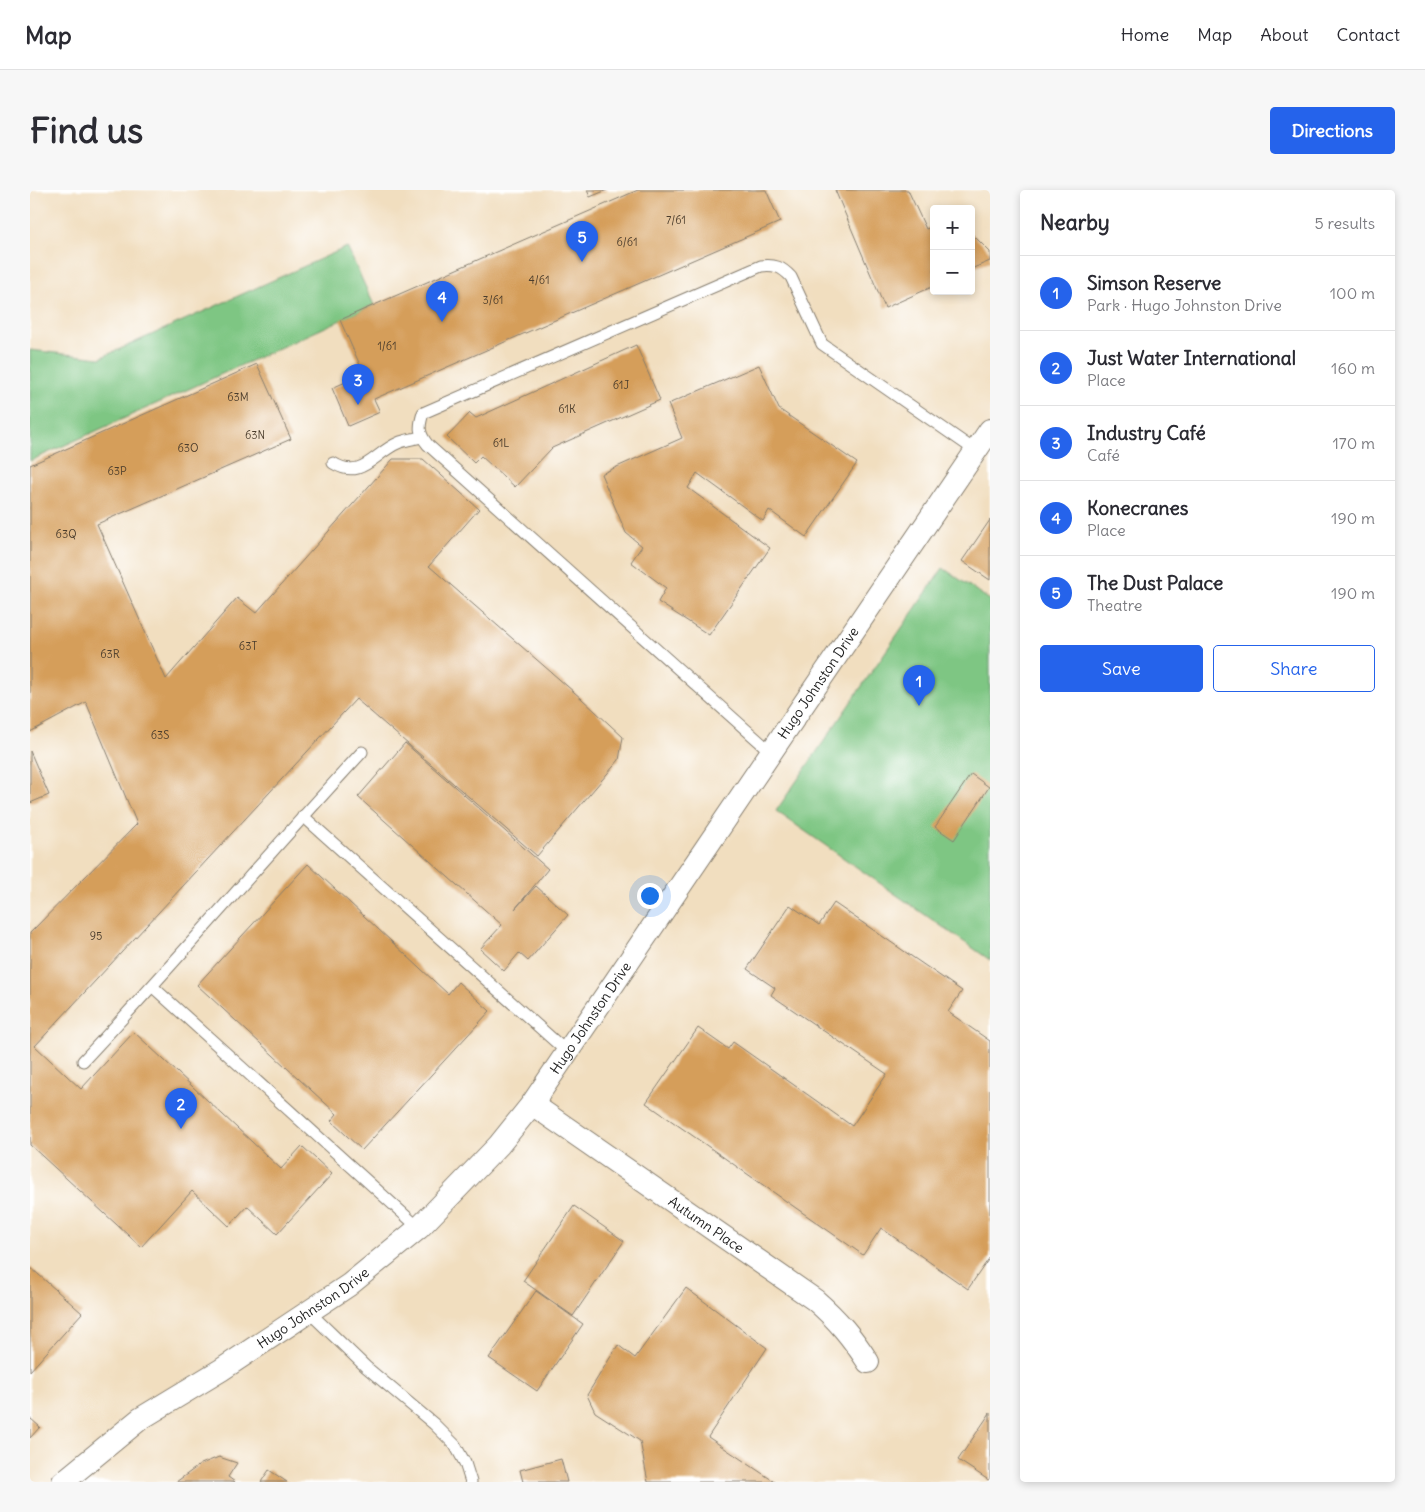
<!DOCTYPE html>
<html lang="en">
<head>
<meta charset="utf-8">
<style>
  :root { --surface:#fff; --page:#f7f7f7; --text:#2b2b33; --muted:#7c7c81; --line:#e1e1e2; --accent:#2563eb }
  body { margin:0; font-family:Delius,sans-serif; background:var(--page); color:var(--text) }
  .controls { position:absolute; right:15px; top:15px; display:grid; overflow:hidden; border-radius:5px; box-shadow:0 2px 8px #0003 }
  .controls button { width:45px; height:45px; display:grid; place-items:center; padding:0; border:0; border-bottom:1px solid var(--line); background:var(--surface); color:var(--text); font:25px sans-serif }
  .you { position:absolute; left:619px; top:705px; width:18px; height:18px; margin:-12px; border:4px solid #fff; border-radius:50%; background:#1a73e8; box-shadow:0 0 0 8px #1a73e833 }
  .badge { display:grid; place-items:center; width:32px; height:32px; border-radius:50%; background:var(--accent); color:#fff; font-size:16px; font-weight:700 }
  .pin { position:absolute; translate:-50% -41px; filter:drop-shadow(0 1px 2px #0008) }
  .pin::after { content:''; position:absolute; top:26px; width:18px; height:15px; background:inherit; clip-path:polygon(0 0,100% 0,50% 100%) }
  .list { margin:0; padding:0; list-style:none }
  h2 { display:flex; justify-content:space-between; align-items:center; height:65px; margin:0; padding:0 20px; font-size:21px }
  h2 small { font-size:16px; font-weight:400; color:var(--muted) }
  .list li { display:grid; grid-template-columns:32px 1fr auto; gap:15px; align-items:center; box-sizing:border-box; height:75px; padding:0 20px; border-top:1px solid var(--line) }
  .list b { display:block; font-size:19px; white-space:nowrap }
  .list p { margin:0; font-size:16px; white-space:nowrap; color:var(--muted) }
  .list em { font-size:16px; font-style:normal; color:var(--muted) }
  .actions { display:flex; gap:10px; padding:15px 20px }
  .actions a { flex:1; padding:11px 0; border:1px solid var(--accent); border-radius:5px; text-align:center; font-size:18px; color:var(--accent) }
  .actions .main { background:var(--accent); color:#fff }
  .map { position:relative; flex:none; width:960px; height:1292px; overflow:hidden; border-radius:5px }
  header { display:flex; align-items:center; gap:30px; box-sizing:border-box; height:70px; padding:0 25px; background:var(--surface); border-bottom:1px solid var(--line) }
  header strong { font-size:24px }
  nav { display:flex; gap:28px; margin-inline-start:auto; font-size:18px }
  .intro { display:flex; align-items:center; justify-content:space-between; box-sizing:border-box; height:120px; padding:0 30px }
  h1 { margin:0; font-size:35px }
  .button { padding:12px 22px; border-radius:5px; background:var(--accent); color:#fff; font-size:18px; font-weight:700 }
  main { display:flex; gap:30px; padding:0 30px }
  aside { flex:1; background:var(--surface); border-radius:5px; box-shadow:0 2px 8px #0003 }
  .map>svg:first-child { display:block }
  .green { fill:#7ec683; stroke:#4d7150 }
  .building { fill:#d59e5a }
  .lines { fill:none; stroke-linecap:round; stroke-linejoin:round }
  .lane-casing { stroke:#867d6e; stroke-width:13 }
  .street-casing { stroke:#867d6e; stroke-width:24 }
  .lane { stroke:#fff; stroke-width:11 }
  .street { stroke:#fff; stroke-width:22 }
  .labels { text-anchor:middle; stroke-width:5; stroke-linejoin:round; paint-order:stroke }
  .number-label { font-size:11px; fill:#4a3c2c }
  .street-label { font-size:14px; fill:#1c1c1c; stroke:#fff }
</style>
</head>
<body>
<header>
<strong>Map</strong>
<nav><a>Home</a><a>Map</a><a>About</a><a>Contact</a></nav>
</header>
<div class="intro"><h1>Find us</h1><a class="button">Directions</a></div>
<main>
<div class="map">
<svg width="960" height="1292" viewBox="0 0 960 1292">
  <rect width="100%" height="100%" fill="#fff"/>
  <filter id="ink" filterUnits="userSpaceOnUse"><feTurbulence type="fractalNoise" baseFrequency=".02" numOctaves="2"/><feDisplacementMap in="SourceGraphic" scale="10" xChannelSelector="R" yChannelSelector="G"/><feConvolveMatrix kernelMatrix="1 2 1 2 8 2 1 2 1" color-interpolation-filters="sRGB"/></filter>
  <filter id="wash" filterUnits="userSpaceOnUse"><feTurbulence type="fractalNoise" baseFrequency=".0096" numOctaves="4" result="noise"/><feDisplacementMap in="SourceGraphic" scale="20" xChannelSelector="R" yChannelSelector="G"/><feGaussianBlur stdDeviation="1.12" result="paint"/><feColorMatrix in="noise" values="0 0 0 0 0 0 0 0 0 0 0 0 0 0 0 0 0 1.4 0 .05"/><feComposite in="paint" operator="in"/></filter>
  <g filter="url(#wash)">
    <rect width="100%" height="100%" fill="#f1debf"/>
    <g class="green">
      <polygon points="317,57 344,115 0,271 0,160 70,168"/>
      <polygon points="913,378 960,410 960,770 746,621"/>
    </g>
    <g id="blocks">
      <g class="building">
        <polygon points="557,0 577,0 560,7"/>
        <polygon points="608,0 736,0 750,32 344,209 350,222 318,236 302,198 334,184 310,130"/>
        <polygon points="805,0 878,0 896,39 904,36 904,96 855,118"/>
        <polygon points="941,43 960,62 960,71 941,79"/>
        <polygon points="606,155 630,210 522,258 485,297 451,266 444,273 417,247 440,223 446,228"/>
        <polygon points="227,174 261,249 67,334 136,489 207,408 226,423 363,269 393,269 449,319 399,376 552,509 593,547 589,570 507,666 326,509 5,856 51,899 104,842 251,979 272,956 302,984 247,1044 217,1016 199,1036 162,1001 111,1057 0,955 0,743 107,634 56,512 0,542 0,275"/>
        <polygon points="729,175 749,219 827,273 776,347 739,320 733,331 667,283 658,298 740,358 679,445 628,412 636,398 601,372 612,356 596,343 571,284 652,248 638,214"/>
        <polygon points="960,330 960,390 932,371"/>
        <polygon points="375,553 518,679 485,719 506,696 538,725 498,771 489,763 474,781 450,759 472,735 328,607"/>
        <polygon points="0,561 19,605 0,613"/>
        <polygon points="941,584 959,597 924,650 905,637"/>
        <polygon points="278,674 418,804 428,792 460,821 332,960 301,931 307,924 167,795"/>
        <polygon points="804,713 932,801 918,822 960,851 960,1067 938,1099 851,1038 833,1065 616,913 668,838 698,859 703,852 822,936 857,884 741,805 745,798 717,779 760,715 789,735"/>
        <polygon points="544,1016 594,1051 543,1126 493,1091"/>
        <polygon points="0,1077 52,1123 0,1181"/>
        <polygon points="656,1098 737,1158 678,1247 745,1292 618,1292 610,1251 565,1222 557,1205 588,1155 605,1168"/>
        <polygon points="506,1101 553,1134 507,1201 459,1168"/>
        <polygon points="960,1223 960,1291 928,1270"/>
        <polygon points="0,1228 10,1237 0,1248"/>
        <polygon points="189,1267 207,1273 198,1287 205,1292 146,1292 171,1274"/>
        <polygon points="531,1269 537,1292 493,1292 490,1280"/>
        <polygon points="239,1280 257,1292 231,1292"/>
      </g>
    </g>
  </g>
  <g filter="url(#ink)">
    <use href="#blocks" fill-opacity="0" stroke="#867d6e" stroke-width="1"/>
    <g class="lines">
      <g class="lane-casing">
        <g id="lane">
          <path d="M303,273C332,291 344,263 368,253C375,250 384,249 391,247"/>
          <path d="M741,562L398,255C388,243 389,236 393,223L731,76C744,74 752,77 761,87L792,154L946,261"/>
          <polyline points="273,626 537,862"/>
          <polyline points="123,797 389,1038"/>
          <path d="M53,871C148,770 238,664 332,562"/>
          <polyline points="279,1122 336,1177 404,1234 425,1255 435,1273 441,1292"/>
        </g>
      </g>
      <g class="street-casing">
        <g id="street">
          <path id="s1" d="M502,914L785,1110C808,1130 822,1147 838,1172"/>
          <path id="s2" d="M33,1292L110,1229L191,1180L319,1095L389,1038L469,955L502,914L960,240"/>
        </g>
      </g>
      <use href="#lane" class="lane"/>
      <use href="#street" class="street"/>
    </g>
  </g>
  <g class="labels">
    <g class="number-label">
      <text x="646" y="34">7/61</text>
      <text x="597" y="56">6/61</text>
      <text x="509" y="94">4/61</text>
      <text x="463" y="114">3/61</text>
      <text x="357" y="160">1/61</text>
      <text x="591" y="199">61J</text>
      <text x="208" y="211">63M</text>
      <text x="537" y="223">61K</text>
      <text x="225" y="249">63N</text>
      <text x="471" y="257">61L</text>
      <text x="158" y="262">63O</text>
      <text x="87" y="285">63P</text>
      <text x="36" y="348">63Q</text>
      <text x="218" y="460">63T</text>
      <text x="80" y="468">63R</text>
      <text x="130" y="549">63S</text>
      <text x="66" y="750">95</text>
    </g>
    <g class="street-label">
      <text dy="5" stroke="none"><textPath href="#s2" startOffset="1115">Hugo Johnston Drive</textPath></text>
      <text dy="5" stroke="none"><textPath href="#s2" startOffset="710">Hugo Johnston Drive</textPath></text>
      <text dy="5" stroke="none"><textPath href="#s1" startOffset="212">Autumn Place</textPath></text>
      <text dy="5" stroke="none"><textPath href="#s2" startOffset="305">Hugo Johnston Drive</textPath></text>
    </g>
  </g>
</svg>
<div class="controls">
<button>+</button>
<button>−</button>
</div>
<div class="you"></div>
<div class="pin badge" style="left:889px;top:516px">1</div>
<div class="pin badge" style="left:151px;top:939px">2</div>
<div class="pin badge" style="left:328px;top:215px">3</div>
<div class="pin badge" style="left:412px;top:132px">4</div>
<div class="pin badge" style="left:552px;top:72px">5</div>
</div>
<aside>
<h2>Nearby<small>5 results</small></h2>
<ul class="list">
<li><span class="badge">1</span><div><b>Simson Reserve</b><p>Park · Hugo Johnston Drive</p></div><em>100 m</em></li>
<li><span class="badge">2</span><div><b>Just Water International</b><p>Place</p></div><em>160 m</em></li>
<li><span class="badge">3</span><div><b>Industry Café</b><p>Café</p></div><em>170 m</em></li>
<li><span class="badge">4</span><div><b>Konecranes</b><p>Place</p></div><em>190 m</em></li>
<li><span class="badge">5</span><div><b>The Dust Palace</b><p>Theatre</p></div><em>190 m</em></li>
</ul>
<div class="actions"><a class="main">Save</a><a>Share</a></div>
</aside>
</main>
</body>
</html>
